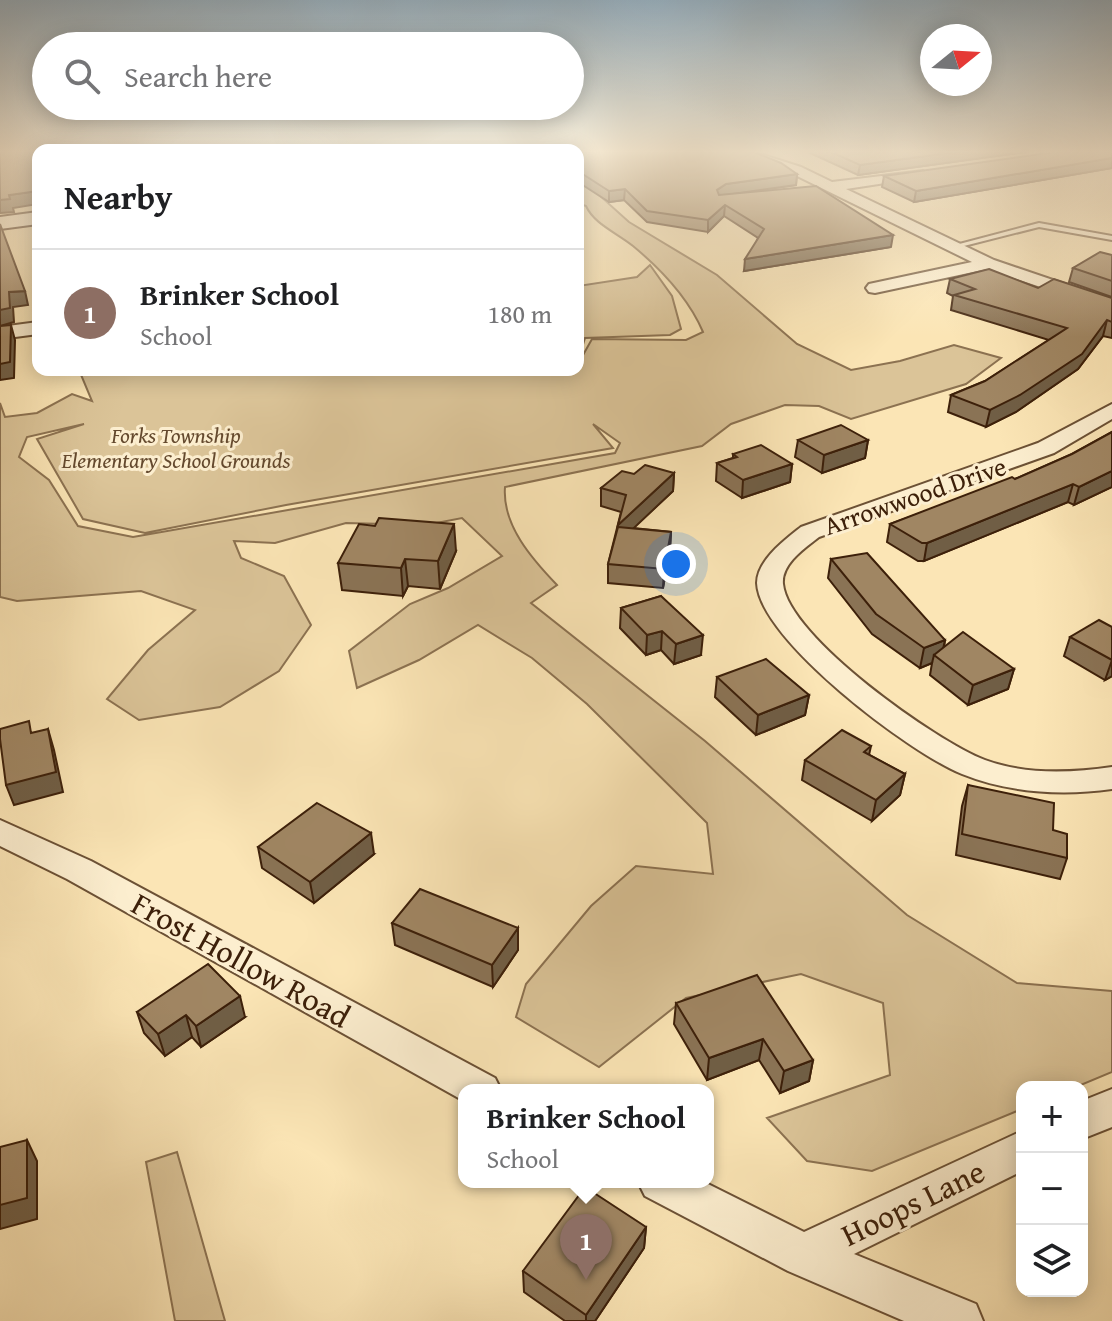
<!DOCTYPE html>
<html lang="en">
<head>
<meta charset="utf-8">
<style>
  :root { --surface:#fff; --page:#f2f2f2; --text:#202124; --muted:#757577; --line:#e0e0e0; --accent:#b45309 }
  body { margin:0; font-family:"Gentium Book Plus",serif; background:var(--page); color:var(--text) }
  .controls { position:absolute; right:24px; bottom:24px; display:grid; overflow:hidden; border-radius:16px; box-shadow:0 4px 20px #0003 }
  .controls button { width:72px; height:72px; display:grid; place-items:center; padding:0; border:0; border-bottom:2px solid var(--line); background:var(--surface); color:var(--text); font:40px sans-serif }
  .compass { position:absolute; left:920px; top:24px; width:72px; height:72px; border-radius:50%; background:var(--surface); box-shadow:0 4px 20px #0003; rotate:72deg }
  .you { position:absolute; left:676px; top:564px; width:28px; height:28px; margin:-20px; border:6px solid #fff; border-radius:50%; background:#1a73e8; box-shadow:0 0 0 12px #1a73e833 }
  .badge { display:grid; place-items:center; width:52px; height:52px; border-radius:50%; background:var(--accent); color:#fff; font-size:26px; font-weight:700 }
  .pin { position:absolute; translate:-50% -66px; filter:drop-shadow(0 2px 4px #0008) }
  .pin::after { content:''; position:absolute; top:42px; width:28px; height:24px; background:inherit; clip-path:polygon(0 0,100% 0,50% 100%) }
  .popup { position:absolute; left:458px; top:1084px; width:256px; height:104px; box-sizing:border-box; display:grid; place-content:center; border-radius:16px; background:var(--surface); filter:drop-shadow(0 2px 6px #0005); font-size:26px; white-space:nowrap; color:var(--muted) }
  .popup b { font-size:30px; color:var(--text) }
  .popup::after { content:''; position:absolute; left:50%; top:100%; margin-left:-16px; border:16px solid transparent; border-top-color:var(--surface) }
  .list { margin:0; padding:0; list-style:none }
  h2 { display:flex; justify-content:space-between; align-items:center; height:104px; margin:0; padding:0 32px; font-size:34px }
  h2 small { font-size:26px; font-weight:400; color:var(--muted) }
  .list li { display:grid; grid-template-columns:52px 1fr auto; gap:24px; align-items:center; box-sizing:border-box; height:128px; padding:0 32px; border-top:2px solid var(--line) }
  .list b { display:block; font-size:30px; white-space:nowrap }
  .list p { margin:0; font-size:26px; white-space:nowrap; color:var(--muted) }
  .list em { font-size:26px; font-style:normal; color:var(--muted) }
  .icon { flex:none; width:44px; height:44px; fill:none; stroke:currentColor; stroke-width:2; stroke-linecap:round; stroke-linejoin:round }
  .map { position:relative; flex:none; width:1112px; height:1321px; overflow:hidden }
  .search { position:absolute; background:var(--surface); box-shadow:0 4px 20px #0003; left:32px; top:32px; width:552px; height:88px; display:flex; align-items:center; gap:20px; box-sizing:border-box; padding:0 28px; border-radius:44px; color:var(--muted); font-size:30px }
  .panel { position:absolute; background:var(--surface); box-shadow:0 4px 20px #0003; left:32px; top:144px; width:552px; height:232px; border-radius:16px }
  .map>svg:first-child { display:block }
  .green { fill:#dbc498; stroke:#8c7251; stroke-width:2; fill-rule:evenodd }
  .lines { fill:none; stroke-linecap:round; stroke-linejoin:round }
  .lane-casing { stroke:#6c5135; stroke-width:4 }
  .street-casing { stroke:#6c5135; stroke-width:4 }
  .secondary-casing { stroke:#3d200a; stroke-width:4 }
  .lane { fill:#fceecf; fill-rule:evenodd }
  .street { fill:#fceecf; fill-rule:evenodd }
  .secondary { fill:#fceecf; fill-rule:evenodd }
  .wall { fill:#8a7355; stroke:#3d200a; stroke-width:2 }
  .shaded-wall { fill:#705e45; stroke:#3d200a; stroke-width:2 }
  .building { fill:#a08663; stroke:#3d200a; stroke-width:2 }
  .labels { text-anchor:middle; stroke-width:6; stroke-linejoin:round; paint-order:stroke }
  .far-park-label { font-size:22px; font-style:italic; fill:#64492e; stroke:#fceecf }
  .street-label { font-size:26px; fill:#3d200a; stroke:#fceecf }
  .near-street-label { font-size:32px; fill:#3d200a; stroke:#fceecf }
</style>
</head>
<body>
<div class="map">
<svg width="1112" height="1321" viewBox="0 0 1112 1321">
  <rect width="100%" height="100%" fill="#fbe5b5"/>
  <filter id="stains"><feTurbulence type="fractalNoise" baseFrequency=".0025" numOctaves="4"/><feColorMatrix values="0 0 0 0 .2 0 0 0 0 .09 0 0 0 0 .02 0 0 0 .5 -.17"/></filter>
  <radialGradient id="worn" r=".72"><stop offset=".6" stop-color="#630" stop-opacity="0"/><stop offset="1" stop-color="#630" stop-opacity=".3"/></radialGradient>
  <g class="green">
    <path d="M578,186H589L629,222L717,275L797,344L851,370L900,361L954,345L1001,358L966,384L851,419L819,406L785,405L731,424L702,446L505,487C502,525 532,559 557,585L531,603L705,741L907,915L1017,983L1112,991V1072L1076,1087H1022V1109L872,1171L807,1161L767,1118L890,1075L883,1003L801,974L686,998L599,1067L516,1017L526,984L591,906L636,866L713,874L707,823L587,704L532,658L478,625L419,660L357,688L349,651L410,604L448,588L502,556L462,518L426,525L346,523L275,543L234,541L241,558L284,576L311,625L279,671L220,707L139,720L107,699L148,650L195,610L141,591L17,601L0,597V403L5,417L37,413L72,394L92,401L79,370H578V364L592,339L686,340L703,332C688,297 662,270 633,246C617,233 594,224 586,206L578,203ZM84,424L37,439L83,519L145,533L286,505L613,448L593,424L620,443L615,453L133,537L78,526L49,480L19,457L27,437Z"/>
    <polygon points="650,265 672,296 681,329 670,335 585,338 578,361 578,286 637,277"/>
    <polygon points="177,1152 225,1321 175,1321 146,1162"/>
  </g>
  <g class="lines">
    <g class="lane-casing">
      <polygon id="lane" points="1039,223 1112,236 1112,240 1039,227 952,249 948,247"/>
    </g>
    <g class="street-casing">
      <g id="street">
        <polygon points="734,152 754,152 801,167 832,182 923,171 923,177 918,178 846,189 994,260 1112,300 1112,311 987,269 875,293 869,292 866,288 869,284 972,262 791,173"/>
        <polygon points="38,322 38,334 0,339 0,327"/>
        <path d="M1112,404V419L1054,453L819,537C805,548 781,564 783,584C788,637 937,742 985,760C1025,775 1071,773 1112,767V789C1063,796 1009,793 962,774C912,754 759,640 757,583C757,560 786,539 801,527L1038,443Z"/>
        <polygon points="0,820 91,861 495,1078 501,1090 464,1090 464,1101 67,879 0,846"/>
        <polygon points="1112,1089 1112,1127 1082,1139 1082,1101"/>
        <polygon points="1022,1131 1022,1171 854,1254 976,1304 983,1321 904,1321 788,1271 645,1196 638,1182 704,1182 804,1232"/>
      </g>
    </g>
    <g class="secondary-casing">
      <polygon id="secondary" points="38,212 38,224 0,229 0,217"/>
    </g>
    <use href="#lane" class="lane"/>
    <use href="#street" class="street"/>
    <use href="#secondary" class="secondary"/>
  </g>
  <g class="wall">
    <polygon points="578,152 797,174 796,185 732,194 891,247 744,271 758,238 724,216 708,232 647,222 624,200 609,202 578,182"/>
    <polygon points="808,152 1026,152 858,175"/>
    <polygon points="1112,152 1112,168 914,202 882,187 884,176"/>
    <polygon points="1112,255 1112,297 1069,282 1073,268"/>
    <polygon points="950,279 1112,298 1112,338 1103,336 1078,369 1016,412 986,427 948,412 951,395 985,381 1049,340 951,310 953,296 947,293"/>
    <polygon points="1112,432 1112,487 1074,505 1068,502 924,561 918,561 887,542 890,524 1015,479 1072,454"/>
    <polygon points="798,440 868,440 865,458 822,473 795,457"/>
    <polygon points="733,454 792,464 790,482 742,498 716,481 717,463 733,458"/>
    <polygon points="674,473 673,491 633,528 671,532 670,550 663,588 608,583 608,564 621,512 601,506 601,488 634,474"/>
    <polygon points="456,551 440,589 408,586 403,596 342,590 338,563"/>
    <polygon points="831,559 945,640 944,648 1014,669 1008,689 968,705 930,675 932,663 920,668 872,634 828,578"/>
    <polygon points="661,596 701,655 674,664 661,650 646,655 620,628 621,608"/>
    <polygon points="1112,627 1112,676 1105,680 1064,656 1070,637"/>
    <polygon points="717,677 809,695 805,715 756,735 715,697"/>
    <polygon points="871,746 869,755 905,774 900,795 872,821 802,780 805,760"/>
    <polygon points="968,785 1053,830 1067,858 1060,879 956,855 962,806"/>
    <polygon points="258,847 374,854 314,903 262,868"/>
    <polygon points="392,923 518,928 518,950 493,987 395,945"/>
    <polygon points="676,1003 813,1060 809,1081 780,1093 759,1060 707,1080 674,1024"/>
    <polygon points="137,1012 245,1017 201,1047 192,1037 165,1056 144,1033"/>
    <polygon points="646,1227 644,1248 595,1321 565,1321 524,1292 523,1271"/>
  </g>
  <g class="shaded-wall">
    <polygon points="955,152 1026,152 858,175 860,165"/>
    <polygon points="1112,158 1112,168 914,202 916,191"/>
    <polygon points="797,174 796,185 726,195 716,201 717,190 726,184"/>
    <polygon points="625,189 624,200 609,202 609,191"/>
    <polygon points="38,191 38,204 13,208 14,212 0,213 0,200 9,195"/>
    <polygon points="725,205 724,216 708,232 708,220"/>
    <polygon points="893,235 891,247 744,271 745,259"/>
    <polygon points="25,291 28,305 13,307 14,322 0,326 0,310 9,292"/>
    <polygon points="1107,320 1103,336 1078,369 1016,412 986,427 990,410"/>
    <polygon points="11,325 15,340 14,378 0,380 0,364"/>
    <polygon points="868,440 865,458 822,473 824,455"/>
    <polygon points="792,464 790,482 742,498 743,480"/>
    <polygon points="1112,471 1112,487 1074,505 1079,487"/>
    <polygon points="674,473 673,491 618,543 618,525"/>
    <polygon points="1073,484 1068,502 924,561 927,543"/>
    <polygon points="454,524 456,551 440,589 438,561"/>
    <polygon points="671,532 670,550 663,588 664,569"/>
    <polygon points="405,559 408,586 403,596 401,568"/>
    <polygon points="662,631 661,650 646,655 647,635"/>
    <polygon points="703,635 701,655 674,664 676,644"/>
    <polygon points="945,640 941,659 934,655 932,663 920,668 924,648"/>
    <polygon points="1112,660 1112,676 1105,680"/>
    <polygon points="1014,669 1008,689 968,705 973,685"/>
    <polygon points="809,695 805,715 756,735 758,715"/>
    <polygon points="48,729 54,750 63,792 14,805 6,785"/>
    <polygon points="905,774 900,795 872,821 876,800"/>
    <polygon points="371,833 374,854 314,903 310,882"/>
    <polygon points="518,928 518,950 493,987 492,965"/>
    <polygon points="240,996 245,1017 201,1047 196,1026"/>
    <polygon points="186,1015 192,1037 165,1056 158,1034"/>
    <polygon points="763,1039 759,1060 707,1080 709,1058"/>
    <polygon points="813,1060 809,1081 780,1093 784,1071"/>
    <polygon points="27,1140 37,1161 37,1219 0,1229 0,1205"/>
    <polygon points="646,1227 644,1248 595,1321 586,1321 586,1315"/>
  </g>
  <g class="building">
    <polygon points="0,152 34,152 38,157 38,191 9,195 10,199 0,200"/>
    <polygon points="578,152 754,152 781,163 797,174 726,184 717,190 719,195 816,186 893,235 745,259 764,229 725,205 708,220 647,211 625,189 609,191 578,171"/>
    <polygon points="831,152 955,152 860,165"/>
    <polygon points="1055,152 1112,152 1112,158 916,191 884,176"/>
    <polygon points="0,224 25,291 9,292 10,308 0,310"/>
    <polygon points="1100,252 1112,255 1112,281 1073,268"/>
    <polygon points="989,269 1038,288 1054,279 1112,298 1112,322 1107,320 1082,354 1020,395 990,410 951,395 985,381 1067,328 954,295 975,289 950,279"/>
    <polygon points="11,325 10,362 0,364 0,326"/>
    <polygon points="841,425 868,440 824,455 798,440"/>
    <polygon points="1112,432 1112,471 1079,487 1073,484 927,543 922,543 890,524 1012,477 1015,479 1072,454"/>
    <polygon points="761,445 792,464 743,480 717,463 737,457 733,454"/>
    <polygon points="645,465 674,473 618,525 626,495 601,488 622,471 634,474"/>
    <polygon points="379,518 454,524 438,561 405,559 401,568 338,563 359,524 375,526"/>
    <polygon points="618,527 671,532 664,569 608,564"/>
    <polygon points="867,553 945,640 924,648 876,614 831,559"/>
    <polygon points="661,596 703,635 676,644 662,631 647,635 621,608"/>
    <polygon points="1099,620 1112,627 1112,660 1070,637"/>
    <polygon points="963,632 1014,669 973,685 934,655"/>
    <polygon points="766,659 809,695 758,715 717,677"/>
    <polygon points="29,721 31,733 48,729 56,772 6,785 0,739 0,729"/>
    <polygon points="842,730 871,746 864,752 905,774 876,800 805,760"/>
    <polygon points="968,785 1054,803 1053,830 1067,834 1067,858 962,834"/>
    <polygon points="317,803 371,833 310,882 258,847"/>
    <polygon points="420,889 518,928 492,965 392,923"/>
    <polygon points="208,964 240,996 196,1026 186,1015 158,1034 137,1012"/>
    <polygon points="757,975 813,1060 784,1071 763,1039 709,1058 676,1003"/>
    <polygon points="27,1140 27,1198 0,1205 0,1147"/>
    <polygon points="585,1187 646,1227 586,1315 523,1271"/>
  </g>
  <linearGradient id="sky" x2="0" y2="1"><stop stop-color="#95adbc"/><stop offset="0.45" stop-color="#fdf3de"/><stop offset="1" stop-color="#fdf3de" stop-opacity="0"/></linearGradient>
  <rect width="1112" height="337" fill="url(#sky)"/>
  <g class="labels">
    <g class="far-park-label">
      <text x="176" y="443">Forks Township<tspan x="176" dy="25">Elementary School Grounds</tspan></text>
    </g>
    <g class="street-label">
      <text transform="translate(915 496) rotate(-19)" y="9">Arrowwood Drive</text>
    </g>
    <g class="near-street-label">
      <text transform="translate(241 960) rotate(29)" y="11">Frost Hollow Road</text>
      <text transform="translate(913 1203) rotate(-26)" y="11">Hoops Lane</text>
    </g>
  </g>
  <rect width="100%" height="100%" filter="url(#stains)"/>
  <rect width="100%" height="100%" fill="url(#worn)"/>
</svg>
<div class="controls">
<button>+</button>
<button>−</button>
<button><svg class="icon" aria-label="layers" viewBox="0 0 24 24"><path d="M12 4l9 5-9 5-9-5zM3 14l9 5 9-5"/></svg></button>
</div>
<svg class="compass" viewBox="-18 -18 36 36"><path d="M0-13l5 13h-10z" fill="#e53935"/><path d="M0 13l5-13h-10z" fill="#757577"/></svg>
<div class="you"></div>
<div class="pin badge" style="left:586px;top:1280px;background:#8d6e63">1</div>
<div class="popup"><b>Brinker School</b>School</div>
<div class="search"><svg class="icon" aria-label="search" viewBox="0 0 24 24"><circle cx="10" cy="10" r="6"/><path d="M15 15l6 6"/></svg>Search here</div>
<section class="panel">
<h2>Nearby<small></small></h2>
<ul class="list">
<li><span class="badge" style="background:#8d6e63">1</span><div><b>Brinker School</b><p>School</p></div><em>180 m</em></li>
</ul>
</section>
</div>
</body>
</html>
